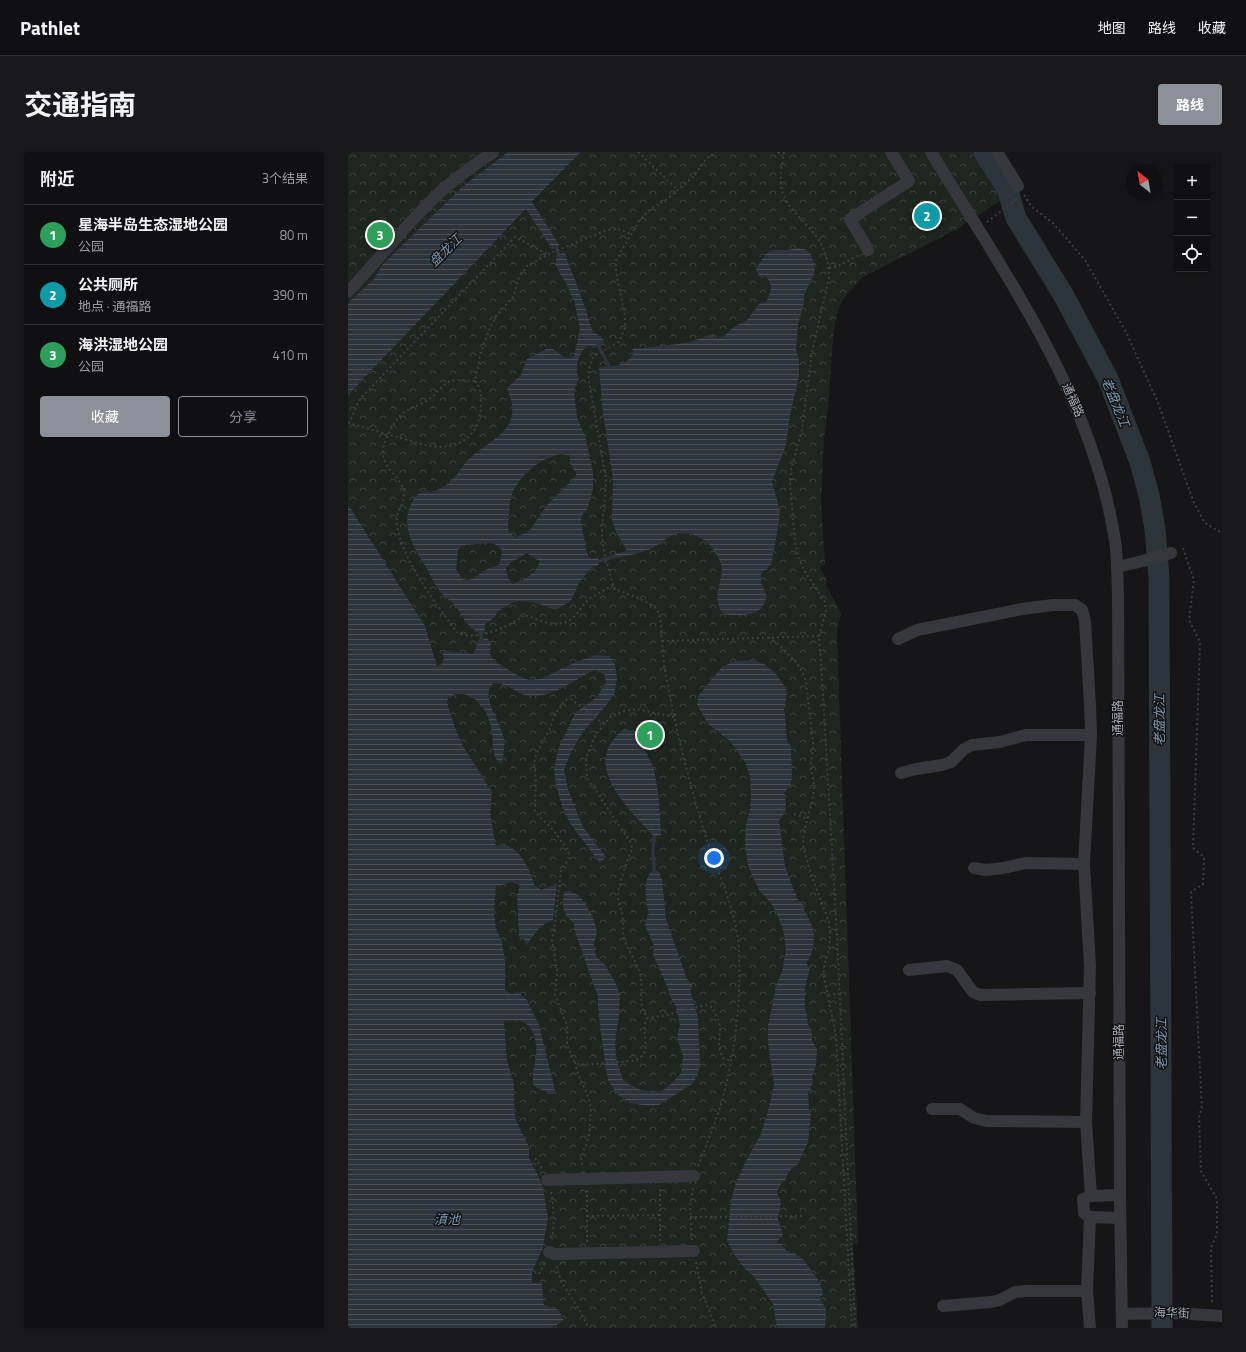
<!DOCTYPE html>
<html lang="zh">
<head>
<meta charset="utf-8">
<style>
  :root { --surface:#101012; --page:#19191b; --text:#f1f3f6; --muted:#9c9d9f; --line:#303032; --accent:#8c9099 }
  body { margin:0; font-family:"Titillium Web","Noto Sans SC",sans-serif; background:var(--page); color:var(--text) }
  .controls { position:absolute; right:12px; top:12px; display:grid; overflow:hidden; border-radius:4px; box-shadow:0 2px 6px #0003 }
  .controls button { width:36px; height:36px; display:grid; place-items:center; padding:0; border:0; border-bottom:1px solid var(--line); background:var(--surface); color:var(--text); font:20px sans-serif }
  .compass { position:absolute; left:778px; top:12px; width:36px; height:36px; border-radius:50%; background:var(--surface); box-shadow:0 2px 6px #0003; rotate:329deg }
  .you { position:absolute; left:366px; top:706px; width:14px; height:14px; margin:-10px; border:3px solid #fff; border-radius:50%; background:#1a73e8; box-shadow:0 0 0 6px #1a73e833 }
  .badge { display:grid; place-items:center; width:26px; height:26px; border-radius:50%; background:var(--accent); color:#fff; font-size:13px; font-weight:700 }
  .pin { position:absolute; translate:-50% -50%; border:2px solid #fff; box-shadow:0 1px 4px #0006 }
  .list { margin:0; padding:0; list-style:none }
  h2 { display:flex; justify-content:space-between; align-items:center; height:52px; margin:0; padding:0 16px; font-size:17px }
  h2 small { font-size:13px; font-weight:400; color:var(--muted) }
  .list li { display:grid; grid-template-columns:26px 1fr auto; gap:12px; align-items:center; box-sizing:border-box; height:60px; padding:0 16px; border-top:1px solid var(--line) }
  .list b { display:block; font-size:15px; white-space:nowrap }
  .list p { margin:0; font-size:13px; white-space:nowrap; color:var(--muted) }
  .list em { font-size:13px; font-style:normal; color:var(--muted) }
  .actions { display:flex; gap:8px; padding:12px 16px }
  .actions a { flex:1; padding:9px 0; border:1px solid var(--accent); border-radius:4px; text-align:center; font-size:14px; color:var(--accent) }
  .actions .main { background:var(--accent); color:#fff }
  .icon { flex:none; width:22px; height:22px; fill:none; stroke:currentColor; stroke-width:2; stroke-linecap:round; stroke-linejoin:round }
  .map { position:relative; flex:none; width:874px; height:1176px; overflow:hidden; border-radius:4px }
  header { display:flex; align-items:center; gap:24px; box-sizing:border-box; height:56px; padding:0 20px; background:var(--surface); border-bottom:1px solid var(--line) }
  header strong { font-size:19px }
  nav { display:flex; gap:22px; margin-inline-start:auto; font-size:14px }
  .intro { display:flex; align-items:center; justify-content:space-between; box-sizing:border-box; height:96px; padding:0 24px }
  h1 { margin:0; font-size:28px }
  .button { padding:10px 18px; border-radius:4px; background:var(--accent); color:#fff; font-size:14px; font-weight:700 }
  main { display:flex; gap:24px; padding:0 24px }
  aside { flex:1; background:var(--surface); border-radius:4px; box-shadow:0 2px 6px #0003 }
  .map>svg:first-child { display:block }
  .park { fill:url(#park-crowns) }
  .water { fill:url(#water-rules); fill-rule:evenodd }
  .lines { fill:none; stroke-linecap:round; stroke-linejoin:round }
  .stream { stroke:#2c353c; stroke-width:3.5 }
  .river { stroke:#2c353c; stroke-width:21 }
  .path { stroke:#3d3f44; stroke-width:2; stroke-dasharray:2 3; stroke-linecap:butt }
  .minor { stroke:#37383d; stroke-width:12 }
  .labels { text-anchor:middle; stroke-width:3; stroke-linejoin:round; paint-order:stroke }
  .street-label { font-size:12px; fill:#a8adb8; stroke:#111113 }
  .water-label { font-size:13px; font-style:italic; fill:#7f9bb3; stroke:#111113 }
</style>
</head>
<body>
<header>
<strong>Pathlet</strong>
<nav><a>地图</a><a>路线</a><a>收藏</a></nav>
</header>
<div class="intro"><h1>交通指南</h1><a class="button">路线</a></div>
<main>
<aside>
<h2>附近<small>3个结果</small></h2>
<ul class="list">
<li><span class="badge" style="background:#2e9e5b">1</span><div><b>星海半岛生态湿地公园</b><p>公园</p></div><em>80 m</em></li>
<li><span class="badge" style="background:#0f9aa8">2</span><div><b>公共厕所</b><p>地点 · 通福路</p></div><em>390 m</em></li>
<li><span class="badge" style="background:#2e9e5b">3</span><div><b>海洪湿地公园</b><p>公园</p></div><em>410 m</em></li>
</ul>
<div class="actions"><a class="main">收藏</a><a>分享</a></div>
</aside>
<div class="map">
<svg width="874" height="1176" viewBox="0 0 874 1176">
  <defs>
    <pattern id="park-crowns" width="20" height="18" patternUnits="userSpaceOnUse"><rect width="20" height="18" fill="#1e261f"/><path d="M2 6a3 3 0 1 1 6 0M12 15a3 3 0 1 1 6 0" fill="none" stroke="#3c433d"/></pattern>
    <pattern id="water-rules" width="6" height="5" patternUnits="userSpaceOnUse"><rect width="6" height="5" fill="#2c353c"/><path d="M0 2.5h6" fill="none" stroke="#485056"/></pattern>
  </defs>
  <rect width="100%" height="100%" fill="#161618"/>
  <g class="park">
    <polygon points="0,0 160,0 115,34 34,113 26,127 0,151"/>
    <polygon points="233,0 636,0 659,36 661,43 609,77 515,125 500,141 492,153 487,170 485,186 480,256 476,287 473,350 477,412 472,416 478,426 478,433 493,461 489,480 510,1092 505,1092 510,1176 203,1176 216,1169 211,1158 196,1153 194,1132 184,1131 184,1120 195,1096 198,1081 189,1021 181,1006 181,995 167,966 166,932 159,908 156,869 154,789 148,776 146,759 148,735 148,694 143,677 144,667 142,649 143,640 139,632 123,610 115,594 106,573 77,474 0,352 0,243"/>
  </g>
  <g class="water">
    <polygon points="160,0 233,0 184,50 212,94 204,97 178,57 0,243 0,151 26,127 34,113 115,34"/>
    <path d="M449,96L456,97L462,100L467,115L466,122L456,143V150L450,173L448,197L451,208V223L442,264L438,293L424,329L432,359L431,370L423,413L413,422V430L419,445C417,448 416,452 415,454C407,465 387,464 375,462C363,443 373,436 374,418C374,410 369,402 364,396C356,384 337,377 323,384C315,388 309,395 300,398C289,402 278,404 267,406L266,402L279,399L268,380L264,368L265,326L255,261L251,215C266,214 277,215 286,201L284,197L339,191L362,183L369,186L376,184L386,175L399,168L412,151L418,150C423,140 426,134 418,124L414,126L411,124L408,117C423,88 426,103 449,96Z"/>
    <path d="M216,100L232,141L245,180L254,185L256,190L245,196L243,194L237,195C230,206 226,215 231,227L226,239L229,265L238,287L245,320V337L239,358L234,363L233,369L238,398L241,405L244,407L250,405L251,413L243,416L231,431L223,449L209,457H204L186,450L171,449L166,450L150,459L146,466L137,472V479L127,480V478C117,472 116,466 110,457C105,450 96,445 91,438C86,432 83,424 79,417C68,398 53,378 62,355C64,351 65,346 69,343C75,338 81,341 87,339C92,337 98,334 102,330C110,324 114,313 121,307C146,284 177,278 159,236L173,223L179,207L198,197H205L216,205L221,206L226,204L232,177L227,152L219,133L208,114V103ZM212,302L221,303C224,310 221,314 228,320V324L200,352L182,378L178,381L167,385C158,379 160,373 161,364C162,356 161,349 164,342C171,324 192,306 212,302ZM142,391L147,392L154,398L152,412C148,415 144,415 139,417C131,421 124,431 114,427L108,417L110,398L113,394L117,393ZM179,401L191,409C192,419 175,429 165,432C160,428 159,423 158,416L162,411Z"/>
    <path d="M0,352L77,474L89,514L94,512L96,505L94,501L98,499L125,502L127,499L130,488L139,486L143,491L142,502L146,509L171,524L181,528L193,527L230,509L248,503L262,504L267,512L269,527L266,543L254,558L235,580L223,600L216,618L220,637L235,675L258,705L252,711L236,690L222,671L214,654L208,633L206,618L210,597L227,561L249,545L258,530L256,522L246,518C226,528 200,549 177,543C166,539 157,531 146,531C144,533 141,536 141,539C138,551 153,572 156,587C157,595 155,604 154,612C152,611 150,610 149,608C144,602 145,583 143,574C138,554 122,535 101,544L99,550L106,573L115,594L144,640C141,656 144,678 148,694C151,693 155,692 158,693C172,697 184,720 186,733L193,738L209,732L205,768C192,773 186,781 179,793L176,787L171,785L169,743L172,733L163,730L148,735L146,759L148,776L154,789L157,810V839L164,842L170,840L179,848L191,873L208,942H201L186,934C182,921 190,907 188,893C188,889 186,885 185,881C179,867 170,868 156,869L159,908L166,932L167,966L181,995V1006L189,1021L195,1035L200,1066L195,1096L184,1120V1131H194L196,1153L211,1158L216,1169L203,1176H0Z"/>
    <path d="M404,508L416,512L427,521L435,532L439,540L436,559L437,561L439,589L443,594L444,626L442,634L436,641C438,652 441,659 431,668L437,715L450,748L457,754L456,758C459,764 464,771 465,778C467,789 465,803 458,811L462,816L457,836V858L459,863L460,872L464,879V888L469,897L468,913L464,925L465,931L462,936L464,939L460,941L461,958L463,962L460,990L450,1012L444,1016L438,1024L439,1026L432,1033L429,1041L433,1049L430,1067L435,1082L434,1085L428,1090L433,1092L438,1098L454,1106L458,1111L472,1131L475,1142L472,1145V1148L478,1156L477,1176H429L425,1152L404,1122L397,1117L386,1102L379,1089L383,1049L388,1030L399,1007L412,984L419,963L426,933L420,891V874L428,834L434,820L438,798L436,782L430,764L423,751L411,738L400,714L397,692L398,673L403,654V640L402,624L397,610L382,589L360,572L349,553L350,544L374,515L387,509Z"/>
    <path d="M276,577L285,579L290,582L306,617L311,647L313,683L306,685C281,656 230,613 276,577Z"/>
    <path d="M306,717L311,720L314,728L318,767L339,827L345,834L342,838L350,865L352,914L349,925L344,932L311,953L301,954L282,951L268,941L261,930L258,920L250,856V845L226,777V771C214,763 214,754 216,740L222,739L232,744L245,765L248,775L249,781L246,792L248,804L257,813L266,828L272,842L271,865L267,887L268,906L275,928L282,933L293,938L305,940L314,939L324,931L333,921L335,904L329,886L332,872L328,855L322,844L319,834L305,803L306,794L304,789L297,773L300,762H301C298,748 293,728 306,717Z"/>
  </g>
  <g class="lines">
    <g class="stream">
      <polyline points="208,96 211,102"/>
      <polyline points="250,193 261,214"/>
      <polyline points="251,409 267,404"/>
      <polyline points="132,480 134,487"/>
      <polyline points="306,685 305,697 306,717"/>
    </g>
    <polyline class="river" points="636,0 659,36 668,66 716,144 760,227 792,310 801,343 807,377 811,425 814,1176"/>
    <g class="path">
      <polyline points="290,0 330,38"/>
      <polyline points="430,0 435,4"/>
      <path d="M436,0C434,14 430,28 435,42C439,52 446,60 453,67C471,86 481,98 481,126L464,200L454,277L443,318L442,330L447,389L450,404L456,418L477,450L478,460L471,484L473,509L489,784L507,1176"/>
      <polyline points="676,43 684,55 705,71 737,108 778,180 810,251 846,351 857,371 872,380"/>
      <polyline points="639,70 670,46"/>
      <polyline points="481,116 490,114 511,103"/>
      <path d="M127,229C133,235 133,243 133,251C132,285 113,298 80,294L1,271L12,247L167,85L201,103"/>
      <polyline points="835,396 846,428 841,468 852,490 845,696 856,705 855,732 843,740 854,957 851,963 853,1019 869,1047 869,1082 863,1096 864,1152"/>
      <path d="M265,433C257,438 248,442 241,447C235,452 232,459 227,464C211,479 194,469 177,463C162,474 126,491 109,480C88,452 53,407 49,372C47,359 58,350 56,340C53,326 38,318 35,304C34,296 37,290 40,283C44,276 47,268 53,263C61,255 75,253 84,245C90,240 95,232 103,229C109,227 120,229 127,229L133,200L142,176L148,164L165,145L171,126L179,114L205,100L259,78L270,77L283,82"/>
      <polyline points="421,485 431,493 447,509 454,519 458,529 462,564 465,591 463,614 466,633 465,645 457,676 455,687 456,699 463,722 481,770 482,784 481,796 476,815 476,825 488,884 504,1176"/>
      <polyline points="314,489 471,484"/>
      <path d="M326,565L288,557L276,559L261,566L247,584L238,606L239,626L283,691L284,697C279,709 272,728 270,741C269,749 273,755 274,762C276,771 273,780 277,789C281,801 289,810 292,822C296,838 289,850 299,866L315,864L357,853L364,855C366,860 370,865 371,870C374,885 367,891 375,906L383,909"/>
      <path d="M256,572L223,547L217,548L206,564L202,577L188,602L186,612L188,630L187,651V659L191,664L206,679L220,698L221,703L220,708L214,716L212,725L207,771L204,788L209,818L207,843L219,873V893L226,909L231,913L285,909C309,901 290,883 299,866"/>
      <polyline points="446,662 460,667"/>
      <polyline points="480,843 491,842"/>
      <path d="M227,910C229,927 243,942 243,960C242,969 242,982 239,990C235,1001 231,1003 235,1016"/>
      <polyline points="187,1006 194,1017"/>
      <path d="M350,1014C359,992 367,971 374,949C387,902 393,850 391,801C390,759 369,722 357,682C341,630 328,578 318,524C316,513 315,502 314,491C313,481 314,468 310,460C304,449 277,441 266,437L265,433C261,417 255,400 254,384C254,364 258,346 258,327L240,223L242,213L246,204L271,190L277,176V164L268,120V108L291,69L300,59L319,47L344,26L359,6L368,0"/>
      <polyline points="312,1037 312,1089"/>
      <polyline points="239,1038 239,1090"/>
      <path d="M203,1040C206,1056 207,1073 203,1089"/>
      <polyline points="239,1064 312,1063"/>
      <polyline points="342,1065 457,1064"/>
      <polyline points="344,1088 342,1056 345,1035"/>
      <polyline points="348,1110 354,1141 368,1176"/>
      <path d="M209,1114C211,1127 217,1136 225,1148C231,1157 236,1167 241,1176"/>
      <polyline points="191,1122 197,1110"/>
    </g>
    <g class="minor">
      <path d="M583,0C657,123 745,244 767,389C770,406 769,424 770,441L772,1043L774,1176"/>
      <polyline points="649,0 670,34"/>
      <polyline points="520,98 502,67 561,29 543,0"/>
      <path d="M0,140C29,109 56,75 87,45C104,28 125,14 145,0"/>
      <polyline points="769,415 795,409 823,401"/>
      <polyline points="550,487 569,478 674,457 705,453 727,453 734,458 737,469 742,552 743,583 736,712 742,814 738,970 743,1044 735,1047 736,1061 742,1065 739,1139 742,1176"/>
      <polyline points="553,621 568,617 594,613 603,610 616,597 624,593 652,590 678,583 743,583"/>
      <polyline points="626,716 638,718 655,716 678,711 736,712"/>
      <polyline points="561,818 599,814 609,818 625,840 632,843 742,841"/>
      <polyline points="584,957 612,957 626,966 639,969 738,970"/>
      <polyline points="199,1028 346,1024"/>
      <polyline points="743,1044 772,1043"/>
      <polyline points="742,1065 772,1066"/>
      <polyline points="201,1100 207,1102 346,1099"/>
      <polyline points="595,1154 643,1150 652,1148 667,1140 679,1139 739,1139"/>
      <polyline points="774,1162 827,1161 874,1164"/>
    </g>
  </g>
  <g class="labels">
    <g class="street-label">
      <text transform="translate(725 248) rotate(66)" y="4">通福路</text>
      <text transform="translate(770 566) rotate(-90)" y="4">通福路</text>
      <text transform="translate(771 890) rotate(-90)" y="4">通福路</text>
      <text transform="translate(824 1161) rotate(2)" y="4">海华街</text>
    </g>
    <g class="water-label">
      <text transform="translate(97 98) rotate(-45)" y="5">盘龙江</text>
      <text transform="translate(768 250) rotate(68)" y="5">老盘龙江</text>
      <text transform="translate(811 568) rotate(-90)" y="5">老盘龙江</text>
      <text transform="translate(813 892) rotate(-90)" y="5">老盘龙江</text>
      <text x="99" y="1072">滇池</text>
    </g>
  </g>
</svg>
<div class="controls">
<button>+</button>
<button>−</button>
<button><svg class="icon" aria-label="locate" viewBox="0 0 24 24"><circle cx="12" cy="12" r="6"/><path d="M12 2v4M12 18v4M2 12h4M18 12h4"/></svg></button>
</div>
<svg class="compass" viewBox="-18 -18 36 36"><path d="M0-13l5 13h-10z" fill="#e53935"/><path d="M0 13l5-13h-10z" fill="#9c9d9f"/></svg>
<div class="you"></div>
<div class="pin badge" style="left:302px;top:583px;background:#2e9e5b">1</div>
<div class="pin badge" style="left:579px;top:64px;background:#0f9aa8">2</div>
<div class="pin badge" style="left:32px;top:83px;background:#2e9e5b">3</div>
</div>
</main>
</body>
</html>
